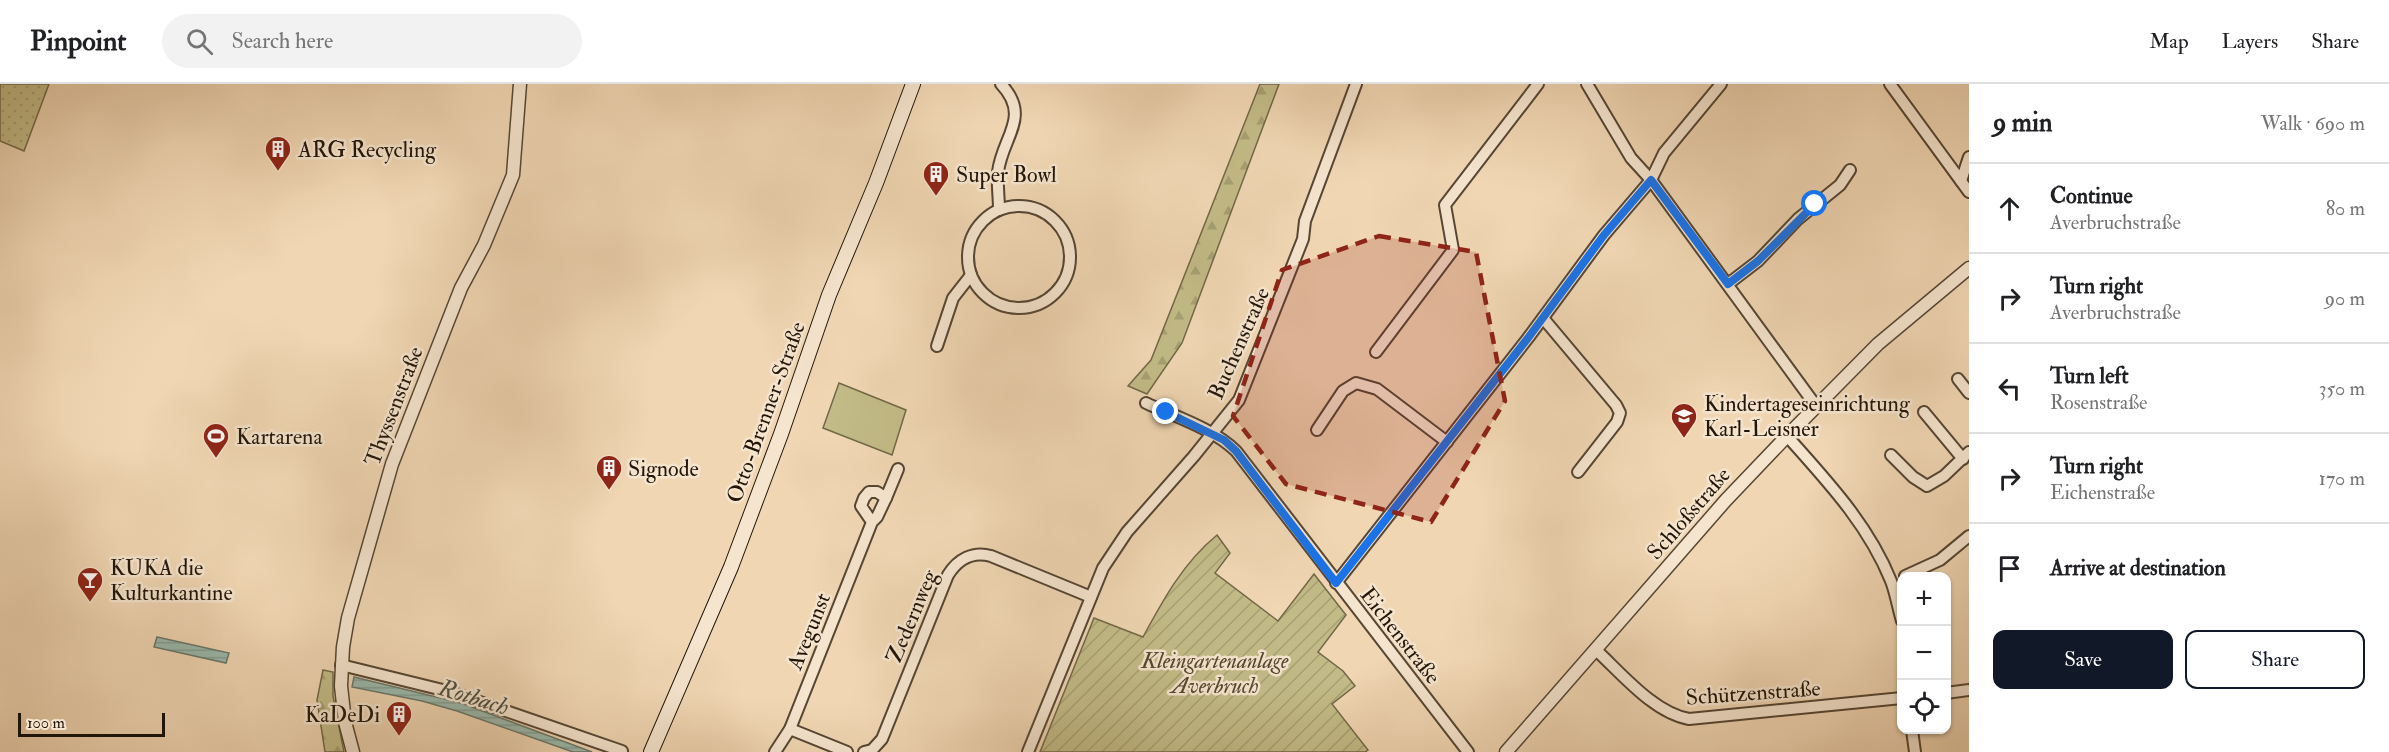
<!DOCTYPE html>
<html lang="en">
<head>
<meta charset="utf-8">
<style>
  :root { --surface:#fff; --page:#f2f2f2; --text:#202124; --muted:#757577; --line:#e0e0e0; --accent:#111827 }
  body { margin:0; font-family:"IM FELL Double Pica",serif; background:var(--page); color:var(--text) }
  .controls { position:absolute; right:18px; bottom:18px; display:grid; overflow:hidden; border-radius:12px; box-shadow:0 2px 4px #0004 }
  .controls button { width:54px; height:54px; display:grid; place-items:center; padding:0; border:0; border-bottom:2px solid var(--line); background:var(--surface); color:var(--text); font:30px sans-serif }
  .scale { position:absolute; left:18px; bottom:15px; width:147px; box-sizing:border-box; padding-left:6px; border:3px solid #221609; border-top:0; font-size:16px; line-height:21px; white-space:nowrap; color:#221609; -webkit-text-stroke:4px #f5e4ce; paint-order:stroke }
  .stop { position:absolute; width:18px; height:18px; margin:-14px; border:4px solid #1a73e8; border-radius:50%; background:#fff }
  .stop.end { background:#1a73e8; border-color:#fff; box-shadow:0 2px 6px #0008 }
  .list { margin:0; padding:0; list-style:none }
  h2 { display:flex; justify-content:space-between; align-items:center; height:78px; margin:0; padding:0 24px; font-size:26px }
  h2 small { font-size:20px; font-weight:400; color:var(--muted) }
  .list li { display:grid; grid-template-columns:39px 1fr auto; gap:18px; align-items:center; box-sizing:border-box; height:90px; padding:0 24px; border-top:2px solid var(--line) }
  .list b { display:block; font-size:22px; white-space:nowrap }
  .list p { margin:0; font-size:20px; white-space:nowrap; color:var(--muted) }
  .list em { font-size:20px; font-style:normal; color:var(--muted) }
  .actions { display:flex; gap:12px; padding:18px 24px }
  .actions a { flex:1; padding:14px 0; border:2px solid var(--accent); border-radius:12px; text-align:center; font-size:21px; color:var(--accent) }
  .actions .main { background:var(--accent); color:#fff }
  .icon { flex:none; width:33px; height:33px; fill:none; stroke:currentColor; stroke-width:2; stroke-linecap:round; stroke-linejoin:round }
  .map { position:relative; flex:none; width:1969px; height:668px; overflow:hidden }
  header { display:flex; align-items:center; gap:36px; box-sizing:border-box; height:84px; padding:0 30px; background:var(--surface); border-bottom:2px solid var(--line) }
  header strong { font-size:28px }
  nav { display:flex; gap:33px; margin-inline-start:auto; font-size:21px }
  .search { width:420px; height:54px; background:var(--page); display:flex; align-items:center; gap:15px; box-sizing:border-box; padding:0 21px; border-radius:33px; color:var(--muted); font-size:22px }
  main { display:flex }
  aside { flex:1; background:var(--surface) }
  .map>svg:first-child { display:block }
  .grass { fill:url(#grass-dots); stroke:#726848; stroke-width:1.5 }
  .forest { fill:url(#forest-firs); stroke:#726848; stroke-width:1.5 }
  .park { fill:#c2bb87; stroke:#726848; stroke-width:1.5 }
  .garden { fill:url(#garden-furrows); stroke:#726848; stroke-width:1.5 }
  .water { fill:url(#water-rules); stroke:#6a786b; stroke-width:1.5 }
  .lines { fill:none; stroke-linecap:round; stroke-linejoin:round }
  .minor-casing { stroke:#564634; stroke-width:14 }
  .tertiary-casing { stroke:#564634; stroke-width:15 }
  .secondary-casing { stroke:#221609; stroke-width:16 }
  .minor { stroke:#f5e4ce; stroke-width:10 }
  .tertiary { stroke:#f5e4ce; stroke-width:12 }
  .secondary { stroke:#f5e4ce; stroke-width:14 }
  .route { stroke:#1a73e8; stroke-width:8 }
  .marked { fill:#8f2418; fill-opacity:0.2; stroke:#8f2418; stroke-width:4.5; stroke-dasharray:12 8; stroke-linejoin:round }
  .labels { text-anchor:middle; stroke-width:5; stroke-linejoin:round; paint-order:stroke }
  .poi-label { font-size:22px; fill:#221609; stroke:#f5e4ce; text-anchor:start }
  .street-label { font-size:22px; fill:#221609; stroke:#f5e4ce }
  .park-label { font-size:22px; font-style:italic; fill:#52482f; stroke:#f5e4ce }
  .water-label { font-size:24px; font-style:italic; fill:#4c4f42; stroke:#f5e4ce }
</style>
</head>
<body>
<header>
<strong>Pinpoint</strong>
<div class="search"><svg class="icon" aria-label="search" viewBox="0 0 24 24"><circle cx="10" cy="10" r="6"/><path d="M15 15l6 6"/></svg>Search here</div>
<nav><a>Map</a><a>Layers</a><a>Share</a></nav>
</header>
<main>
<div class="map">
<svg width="1969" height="668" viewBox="0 0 1969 668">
  <defs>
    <pattern id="grass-dots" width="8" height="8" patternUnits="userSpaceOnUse" patternTransform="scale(1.5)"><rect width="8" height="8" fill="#c2bb87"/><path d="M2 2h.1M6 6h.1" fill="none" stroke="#a6a073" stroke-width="1.8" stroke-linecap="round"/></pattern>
    <pattern id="forest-firs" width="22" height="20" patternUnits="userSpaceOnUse" patternTransform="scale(1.5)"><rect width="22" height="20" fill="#c2bb87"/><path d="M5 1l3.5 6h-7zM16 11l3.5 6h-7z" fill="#a6a073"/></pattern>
    <pattern id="garden-furrows" width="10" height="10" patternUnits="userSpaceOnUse" patternTransform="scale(1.5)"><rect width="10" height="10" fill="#c2bb87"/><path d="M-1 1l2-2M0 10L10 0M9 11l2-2" fill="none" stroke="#a6a073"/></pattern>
    <pattern id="water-rules" width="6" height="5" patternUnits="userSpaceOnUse" patternTransform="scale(1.5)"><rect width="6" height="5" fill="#9ab9ad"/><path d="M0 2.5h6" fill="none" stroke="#849e94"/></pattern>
  </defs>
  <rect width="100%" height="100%" fill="#f0d6b3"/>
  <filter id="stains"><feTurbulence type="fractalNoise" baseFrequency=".00333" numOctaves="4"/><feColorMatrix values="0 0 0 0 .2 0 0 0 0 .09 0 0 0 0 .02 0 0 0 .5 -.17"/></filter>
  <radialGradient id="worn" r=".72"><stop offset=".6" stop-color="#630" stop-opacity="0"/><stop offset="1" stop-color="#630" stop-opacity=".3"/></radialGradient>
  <polygon class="grass" points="0,0 49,0 24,67 0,57"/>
  <g class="forest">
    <polygon points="1260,0 1279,0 1182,259 1147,310 1128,302 1151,276"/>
    <polygon points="323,586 333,588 333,612 344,668 325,668 317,616"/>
  </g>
  <polygon class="park" points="839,299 906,326 892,371 823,344"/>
  <path class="garden" d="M1217,451L1230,469L1215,489L1278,537L1314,490L1346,531L1318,568L1343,587L1355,602L1332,620L1368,666L1365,668H1040L1094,534L1143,553C1163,516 1183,479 1217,451Z"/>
  <g class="water">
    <polygon points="157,553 229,569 226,579 154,563"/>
    <polygon points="354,593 461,619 592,668 573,668 457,627 422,617 352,603"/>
  </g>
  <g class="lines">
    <g class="minor-casing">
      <g id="minor">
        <polyline points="1587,0 1631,74 1651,96 1816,322"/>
        <polyline points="1890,0 1969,108"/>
        <polyline points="1961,97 1969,73"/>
        <circle cx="1019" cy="173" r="51"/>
        <path d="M999,126C999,113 997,100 998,88C1002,53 1032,33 1001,0"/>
        <polyline points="1728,200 1758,177 1798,135 1840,101 1850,86"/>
        <polyline points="1543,234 1616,321 1620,329 1617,338 1578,388"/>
        <polyline points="937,262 953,214 971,191"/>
        <polyline points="1376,268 1453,166 1445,121 1538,0"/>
        <polyline points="1958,295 1969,309"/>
        <path d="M1146,319C1176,333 1212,344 1236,367L1468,668"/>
        <polyline points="1924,328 1963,375"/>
        <polyline points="1317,346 1343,307 1356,299 1377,305 1447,358"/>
        <path d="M1787,352C1827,397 1868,440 1891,497C1896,510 1898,524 1902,537"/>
        <polyline points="1891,371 1913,393 1927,402 1944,392 1969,368"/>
        <polyline points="886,414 898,385"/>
        <polyline points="1905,492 1940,476 1969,452"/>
        <polyline points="1336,499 1528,254 1604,151 1651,96 1664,69 1721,0"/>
        <path d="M1596,566C1622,590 1654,629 1689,635L1902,614"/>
        <polyline points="341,581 451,608 622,667"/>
        <polyline points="1946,609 1969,606"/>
        <polyline points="790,645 847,668"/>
        <polyline points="1912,646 1915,668"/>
        <polyline points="775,668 790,645 872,438 877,433 886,414 877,408 869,408 864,414 861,422 872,438"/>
        <path d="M864,668L872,666L882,655L948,491C958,475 973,467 991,472L1091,513"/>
        <polyline points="1028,668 1103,484 1127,448 1194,372 1239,316 1303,155 1305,137 1356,0"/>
      </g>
    </g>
    <g class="tertiary-casing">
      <g id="tertiary">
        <polyline points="353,668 345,638 341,602 343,563 348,534 392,380 461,204 484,161 513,91 520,0"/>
        <polyline points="1506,668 1726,416 1787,352 1878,260 1969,184"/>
      </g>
    </g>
    <g class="secondary-casing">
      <polyline id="secondary" points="651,668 731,483 781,350 829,211 876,99 913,0"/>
    </g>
    <use href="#minor" class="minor"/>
    <use href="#tertiary" class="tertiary"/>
    <use href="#secondary" class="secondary"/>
  </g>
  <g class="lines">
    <polyline class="route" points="1166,328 1224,356 1236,367 1336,499 1528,254 1604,151 1651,96 1728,200 1758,177 1815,120"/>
  </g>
  <path class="marked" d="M1379,152L1476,168L1505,317L1431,438L1286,400L1233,332L1282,186Z"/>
  <defs>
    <g id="building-pin" transform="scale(1.35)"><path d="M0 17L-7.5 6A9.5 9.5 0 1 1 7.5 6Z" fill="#8f2418" stroke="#f5e4ce"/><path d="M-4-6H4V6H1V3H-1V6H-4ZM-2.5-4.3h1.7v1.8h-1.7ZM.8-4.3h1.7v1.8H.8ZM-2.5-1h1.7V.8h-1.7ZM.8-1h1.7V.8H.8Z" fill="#fff"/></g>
    <g id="school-pin" transform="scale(1.35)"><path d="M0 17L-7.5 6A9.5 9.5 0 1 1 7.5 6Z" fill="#8f2418" stroke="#f5e4ce"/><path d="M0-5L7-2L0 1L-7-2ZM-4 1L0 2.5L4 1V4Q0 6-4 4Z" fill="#fff"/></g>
    <g id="stadium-pin" transform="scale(1.35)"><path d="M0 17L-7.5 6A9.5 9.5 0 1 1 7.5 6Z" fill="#8f2418" stroke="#f5e4ce"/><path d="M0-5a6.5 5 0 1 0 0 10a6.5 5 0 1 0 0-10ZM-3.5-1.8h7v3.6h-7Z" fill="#fff"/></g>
    <g id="bar-pin" transform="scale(1.35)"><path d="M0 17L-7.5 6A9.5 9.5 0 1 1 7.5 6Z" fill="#8f2418" stroke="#f5e4ce"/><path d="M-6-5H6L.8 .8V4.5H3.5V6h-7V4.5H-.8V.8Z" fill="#fff"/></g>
  </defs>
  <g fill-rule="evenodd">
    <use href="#building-pin" x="278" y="65"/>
    <use href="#building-pin" x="936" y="90"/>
    <use href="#school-pin" x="1684" y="332"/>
    <use href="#stadium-pin" x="216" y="352"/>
    <use href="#building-pin" x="609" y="384"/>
    <use href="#bar-pin" x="90" y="496"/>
    <use href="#building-pin" x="399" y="630"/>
  </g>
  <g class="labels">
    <g class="poi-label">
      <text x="298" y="73">ARG Recycling</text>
      <text x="956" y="98">Super Bowl</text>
      <text x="1704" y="327">Kindertageseinrichtung<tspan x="1704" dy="25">Karl-Leisner</tspan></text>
      <text x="236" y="360">Kartarena</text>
      <text x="628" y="392">Signode</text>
      <text x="110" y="491">KUKA die<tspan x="110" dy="25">Kulturkantine</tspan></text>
      <text x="380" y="638" text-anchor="end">KaDeDi</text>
    </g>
    <g class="street-label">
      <text transform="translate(1238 259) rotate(-66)" y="8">Buchenstraße</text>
      <text transform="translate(393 322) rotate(-69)" y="8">Thyssenstraße</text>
      <text transform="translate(765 328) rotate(-70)" y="8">Otto-Brenner-Straße</text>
      <text transform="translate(1688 429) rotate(-49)" y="8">Schloßstraße</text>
      <text transform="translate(911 532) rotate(-67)" y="8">Zedernweg</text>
      <text transform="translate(808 547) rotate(-68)" y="8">Avegunst</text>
      <text transform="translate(1401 551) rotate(52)" y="8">Eichenstraße</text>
      <text transform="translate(1753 608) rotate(-4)" y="8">Schützenstraße</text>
    </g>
    <g class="park-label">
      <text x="1215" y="584">Kleingartenanlage<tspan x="1215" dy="25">Averbruch</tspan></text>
    </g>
    <g class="water-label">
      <text transform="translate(474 613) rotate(17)" y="8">Rotbach</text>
    </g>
  </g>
  <rect width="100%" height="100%" filter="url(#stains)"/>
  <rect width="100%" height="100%" fill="url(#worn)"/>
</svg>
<div class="controls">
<button>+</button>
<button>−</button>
<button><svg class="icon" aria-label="locate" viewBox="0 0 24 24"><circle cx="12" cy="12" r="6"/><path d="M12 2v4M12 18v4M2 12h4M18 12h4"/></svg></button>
</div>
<div class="scale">100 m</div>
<div class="stop" style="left:1815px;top:120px"></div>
<div class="stop end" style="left:1166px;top:328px"></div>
</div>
<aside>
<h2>9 min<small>Walk · 690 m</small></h2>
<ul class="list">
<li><svg class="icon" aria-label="ahead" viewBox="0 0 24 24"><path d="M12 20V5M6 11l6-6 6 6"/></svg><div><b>Continue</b><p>Averbruchstraße</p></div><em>80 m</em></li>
<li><svg class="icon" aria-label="right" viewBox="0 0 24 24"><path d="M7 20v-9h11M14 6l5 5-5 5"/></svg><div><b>Turn right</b><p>Averbruchstraße</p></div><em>90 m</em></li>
<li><svg class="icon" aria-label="left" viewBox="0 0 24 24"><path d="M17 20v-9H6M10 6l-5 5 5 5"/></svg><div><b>Turn left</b><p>Rosenstraße</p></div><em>350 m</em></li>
<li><svg class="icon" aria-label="right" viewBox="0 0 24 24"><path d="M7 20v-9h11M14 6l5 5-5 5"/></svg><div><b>Turn right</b><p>Eichenstraße</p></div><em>170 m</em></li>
<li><svg class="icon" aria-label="arrive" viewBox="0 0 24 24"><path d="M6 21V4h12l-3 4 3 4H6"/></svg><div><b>Arrive at destination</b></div></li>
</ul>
<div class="actions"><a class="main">Save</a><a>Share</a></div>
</aside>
</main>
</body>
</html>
